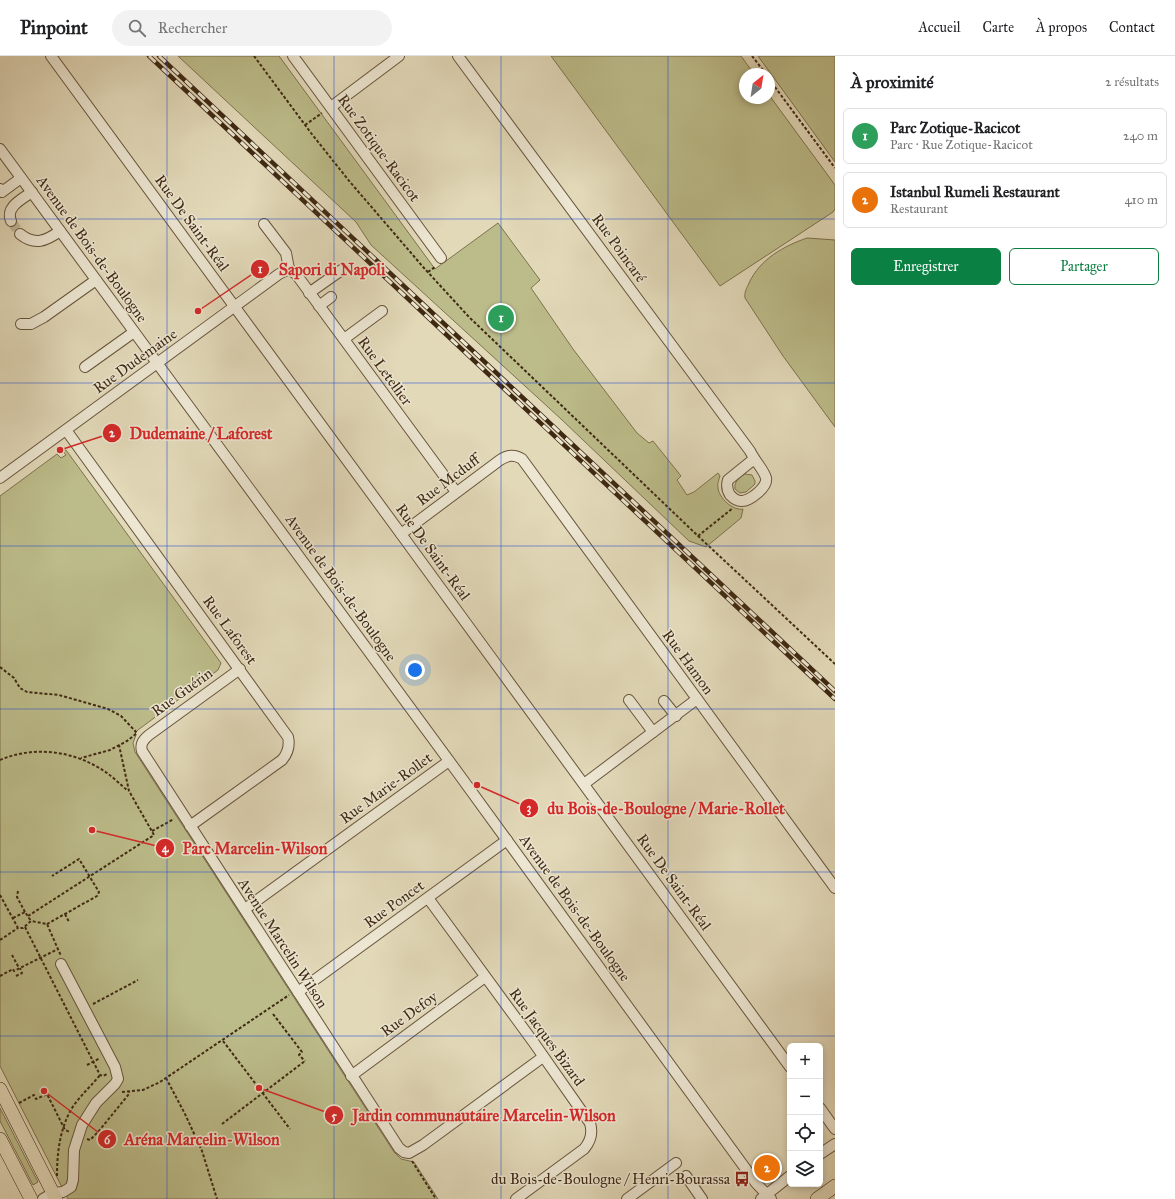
<!DOCTYPE html>
<html lang="fr">
<head>
<meta charset="utf-8">
<style>
  :root { --surface:#fff; --page:#f2f2f2; --text:#202124; --muted:#757577; --line:#e0e0e0; --accent:#0b8043 }
  body { margin:0; font-family:"IM FELL Great Primer",serif; background:var(--page); color:var(--text) }
  .controls { position:absolute; right:12px; bottom:12px; display:grid; overflow:hidden; border-radius:6px; box-shadow:0 2px 6px #0003 }
  .controls button { width:36px; height:36px; display:grid; place-items:center; padding:0; border:0; border-bottom:1px solid var(--line); background:var(--surface); color:var(--text); font:20px sans-serif }
  .compass { position:absolute; left:739px; top:12px; width:36px; height:36px; border-radius:50%; background:var(--surface); box-shadow:0 2px 6px #0003; rotate:30deg }
  .you { position:absolute; left:415px; top:614px; width:14px; height:14px; margin:-10px; border:3px solid #fff; border-radius:50%; background:#1a73e8; box-shadow:0 0 0 6px #1a73e833 }
  .badge { display:grid; place-items:center; width:26px; height:26px; border-radius:50%; background:var(--accent); color:#fff; font-size:13px; font-weight:700 }
  .pin { position:absolute; translate:-50% -50%; border:2px solid #fff; box-shadow:0 1px 4px #0006 }
  .list { margin:0; padding:0; list-style:none }
  h2 { display:flex; justify-content:space-between; align-items:center; height:52px; margin:0; padding:0 16px; font-size:17px }
  h2 small { font-size:13px; font-weight:400; color:var(--muted) }
  .list li { display:grid; grid-template-columns:26px 1fr auto; gap:12px; align-items:center; box-sizing:border-box; height:56px; margin:0 8px 8px; padding:0 8px; border:1px solid var(--line); border-radius:6px }
  .list b { display:block; font-size:15px; white-space:nowrap }
  .list p { margin:0; font-size:13px; white-space:nowrap; color:var(--muted) }
  .list em { font-size:13px; font-style:normal; color:var(--muted) }
  .actions { display:flex; gap:8px; padding:12px 16px }
  .actions a { flex:1; padding:9px 0; border:1px solid var(--accent); border-radius:6px; text-align:center; font-size:14px; color:var(--accent) }
  .actions .main { background:var(--accent); color:#fff }
  .icon { flex:none; width:22px; height:22px; fill:none; stroke:currentColor; stroke-width:2; stroke-linecap:round; stroke-linejoin:round }
  .map { position:relative; flex:none; width:835px; height:1143px; overflow:hidden }
  header { display:flex; align-items:center; gap:24px; box-sizing:border-box; height:56px; padding:0 20px; background:var(--surface); border-bottom:1px solid var(--line) }
  header strong { font-size:19px }
  nav { display:flex; gap:22px; margin-inline-start:auto; font-size:14px }
  .search { width:280px; height:36px; background:var(--page); display:flex; align-items:center; gap:10px; box-sizing:border-box; padding:0 14px; border-radius:22px; color:var(--muted); font-size:15px }
  main { display:flex }
  aside { flex:1; background:var(--surface) }
  .map>svg:first-child { display:block }
  .green { fill:#bcbc8a; stroke:#7e724e }
  .lines { fill:none; stroke-linecap:round; stroke-linejoin:round }
  .minor-tunnel { stroke:#c1b698; stroke-width:10; stroke-dasharray:10 5; stroke-linecap:butt }
  .minor-casing { stroke:#68553c; stroke-width:12 }
  .major-casing { stroke:#3f2913; stroke-width:14 }
  .path { stroke:#3f2913; stroke-width:2; stroke-dasharray:3 2; stroke-linecap:butt }
  .minor { stroke:#ece6d2; stroke-width:10 }
  .major { stroke:#e2d9b9; stroke-width:13 }
  .rail-casing { stroke:#3f2913; stroke-width:4.5 }
  .rail { stroke:#ece6d2; stroke-width:3; stroke-dasharray:9; stroke-linecap:butt }
  .grid { fill:none; stroke:#1d4ed8; stroke-width:1; stroke-opacity:0.55 }
  .labels { text-anchor:middle; stroke-width:3; stroke-linejoin:round; paint-order:stroke }
  .street-label { font-size:15px; fill:#3f2913; stroke:#ece6d2 }
  .poi-label { font-size:15px; fill:#3f2913; stroke:#ece6d2; text-anchor:end }
  .leader { fill:none; stroke:#d62828; stroke-width:1.5 }
  .callout-dot { fill:#d62828; stroke:#ece6d2; stroke-width:1.5 }
  .mark-label { font-size:12px; text-anchor:middle; font-weight:bold; fill:#fff }
  .callout-label { font-size:16px; text-anchor:middle; font-weight:bold; fill:#d62828; stroke:#ece6d2; stroke-width:3; stroke-linejoin:round; paint-order:stroke }
</style>
</head>
<body>
<header>
<strong>Pinpoint</strong>
<div class="search"><svg class="icon" aria-label="search" viewBox="0 0 24 24"><circle cx="10" cy="10" r="6"/><path d="M15 15l6 6"/></svg>Rechercher</div>
<nav><a>Accueil</a><a>Carte</a><a>À propos</a><a>Contact</a></nav>
</header>
<main>
<div class="map">
<svg width="835" height="1143" viewBox="0 0 835 1143">
  <rect width="100%" height="100%" fill="#e2d9b9"/>
  <filter id="stains"><feTurbulence type="fractalNoise" baseFrequency=".005" numOctaves="4"/><feColorMatrix values="0 0 0 0 .2 0 0 0 0 .09 0 0 0 0 .02 0 0 0 .5 -.17"/></filter>
  <radialGradient id="worn" r=".72"><stop offset=".6" stop-color="#630" stop-opacity="0"/><stop offset="1" stop-color="#630" stop-opacity=".3"/></radialGradient>
  <g class="green">
    <path d="M178,0H279L435,213L498,167L540,224L531,232L573,293L637,377L649,387L653,385L681,420L677,424L687,439L694,436L718,417L720,420C719,423 717,428 718,432C719,442 733,455 743,453L741,462L706,491L689,485L561,363L371,189L356,166Z"/>
    <polygon points="551,0 741,0 754,18 745,18 745,42 769,42 769,39 835,129 835,153 833,156 720,230"/>
    <polygon points="758,0 835,0 835,106"/>
    <path d="M807,182L835,184V371L783,300L745,242C744,236 747,232 749,227C760,203 784,190 807,182Z"/>
    <polygon points="62,394 66,394 221,607 218,614 138,674 135,677 136,679 133,687 135,696 394,1096 401,1103 414,1106 438,1143 68,1143 0,1010 0,440 57,398 61,402 66,399"/>
    <path d="M745,418L752,419L755,425V428L746,436L740,437L735,433C734,426 739,421 745,418Z"/>
    <polygon points="0,1052 38,1126 33,1129 0,1065"/>
  </g>
  <g class="lines">
    <polyline class="minor-tunnel" points="11,165 20,178"/>
    <g class="minor-casing">
      <g id="minor">
        <polyline points="51,0 401,478 790,1011"/>
        <polyline points="293,0 441,202"/>
        <path d="M458,0L750,395C754,404 764,414 766,422C768,431 749,446 741,445C736,445 733,442 730,439C727,434 726,430 728,424L754,403"/>
        <polyline points="331,51 399,0"/>
        <polyline points="0,93 458,717 756,1127 771,1143"/>
        <polyline points="0,133 2,136 21,122"/>
        <path d="M11,165C5,151 22,143 32,136"/>
        <polyline points="264,168 286,197 289,213"/>
        <path d="M20,178C35,190 46,185 60,175"/>
        <polyline points="289,213 296,218 456,436"/>
        <polyline points="309,237 343,213"/>
        <polyline points="319,250 331,241"/>
        <polyline points="21,268 31,268 44,261 96,224"/>
        <polyline points="344,283 382,255"/>
        <polyline points="85,311 134,276"/>
        <path d="M66,374L288,681C290,690 288,697 282,704L190,770"/>
        <polyline points="0,422 279,218 289,213"/>
        <path d="M401,478L500,404C508,399 514,398 522,403L835,832"/>
        <path d="M240,613L149,679C143,684 140,688 142,695L399,1092L404,1096L409,1097L423,1089L543,1001"/>
        <polyline points="629,644 653,676"/>
        <polyline points="664,645 676,660"/>
        <polyline points="584,728 697,643"/>
        <path d="M428,842L534,987L590,1067C593,1077 591,1085 584,1093L516,1143"/>
        <polyline points="245,853 449,705"/>
        <polyline points="298,936 507,784"/>
        <polyline points="351,1020 485,921"/>
        <polyline points="820,1052 835,1073"/>
        <polyline points="820,1098 835,1088"/>
        <polyline points="686,1120 702,1143"/>
        <polyline points="43,1143 53,1137 63,1136 71,1131 73,1124 74,1094 82,1069 96,1047 115,1028 118,1023 115,1011 61,908"/>
        <polyline points="627,1143 676,1107"/>
        <polyline points="761,1143 790,1120"/>
      </g>
    </g>
    <g class="major-casing">
      <g id="major">
        <polyline points="0,1033 56,1143"/>
        <polyline points="0,1083 31,1143"/>
        <polyline points="817,1143 835,1130"/>
      </g>
    </g>
    <g class="path">
      <polyline points="254,0 311,77 350,126 424,212 469,261 697,479 835,608"/>
      <polyline points="752,0 766,18"/>
      <polyline points="769,23 835,112"/>
      <polyline points="305,69 322,57"/>
      <polyline points="428,216 435,211"/>
      <polyline points="698,480 733,452"/>
      <polyline points="0,611 14,622 20,632 27,636 59,639 108,653 121,660 137,677 127,685 110,694 81,702"/>
      <path d="M0,704C35,689 76,695 107,717C114,722 121,729 128,735"/>
      <polyline points="152,775 174,763"/>
      <polyline points="18,835 17,841 25,856"/>
      <polyline points="0,839 18,872 23,872 31,865 47,868 61,900"/>
      <polyline points="65,858 69,866"/>
      <polyline points="28,860 154,779 129,735 119,689"/>
      <polyline points="13,862 25,856 31,865"/>
      <polyline points="47,868 97,840 99,836 79,803 52,820"/>
      <polyline points="25,871 100,1019 103,1020 107,1018"/>
      <polyline points="0,884 18,872"/>
      <polyline points="12,899 19,912"/>
      <polyline points="0,920 13,913 14,915 58,893"/>
      <polyline points="16,920 22,917 20,912"/>
      <polyline points="93,948 138,924"/>
      <polyline points="273,958 302,996 299,999 305,1005"/>
      <polyline points="223,985 290,1073"/>
      <polyline points="87,1009 100,1002"/>
      <polyline points="166,1022 185,1058 202,1095 217,1143"/>
      <polyline points="122,1036 143,1034 160,1026 289,939"/>
      <polyline points="19,1047 34,1039 36,1043 47,1038 65,1074 70,1076"/>
      <polyline points="222,1068 305,1005"/>
      <polyline points="87,1083 90,1084 98,1076 129,1038 129,1036"/>
      <polyline points="412,1105 436,1143"/>
      <path d="M57,1120C57,1096 60,1070 74,1049C82,1038 92,1029 100,1019"/>
    </g>
    <use href="#minor" class="minor"/>
    <use href="#major" class="major"/>
    <g class="rail-casing">
      <g id="rail">
        <polyline points="149,0 835,643"/>
        <polyline points="159,0 835,635"/>
      </g>
    </g>
    <use href="#rail" class="rail"/>
  </g>
  <path class="grid" d="M167,0V1143M334,0V1143M501,0V1143M668,0V1143M0,163H835M0,327H835M0,490H835M0,653H835M0,816H835M0,980H835"/>
  <defs>
    <g id="bus-bare" transform="scale(1.2)"><path d="M-5-6H5V4H4V6H2V4H-2V6H-4V4H-5ZM-3.5-4V0h7V-4ZM-3.5 1.2v1.5H-2V1.2ZM2 1.2v1.5H3.5V1.2Z" fill="#8f2418" stroke="#ece6d2" stroke-width="2.5" paint-order="stroke"/></g>
  </defs>
  <g fill-rule="evenodd">
    <use href="#bus-bare" x="742" y="1123"/>
  </g>
  <g class="labels">
    <g class="street-label">
      <text transform="translate(379 92) rotate(54)" y="5">Rue Zotique-Racicot</text>
      <text transform="translate(192 167) rotate(54)" y="5">Rue De Saint-Réal</text>
      <text transform="translate(619 192) rotate(54)" y="5">Rue Poincaré</text>
      <text transform="translate(92 193) rotate(54)" y="5">Avenue de Bois-de-Boulogne</text>
      <text transform="translate(135 305) rotate(-36)" y="5">Rue Dudemaine</text>
      <text transform="translate(385 315) rotate(54)" y="5">Rue Letellier</text>
      <text transform="translate(448 424) rotate(-37)" y="5">Rue Mcduff</text>
      <text transform="translate(433 496) rotate(54)" y="5">Rue De Saint-Réal</text>
      <text transform="translate(341 532) rotate(54)" y="5">Avenue de Bois-de-Boulogne</text>
      <text transform="translate(230 574) rotate(54)" y="5">Rue Laforest</text>
      <text transform="translate(688 606) rotate(54)" y="5">Rue Hamon</text>
      <text transform="translate(182 636) rotate(-36)" y="5">Rue Guérin</text>
      <text transform="translate(386 732) rotate(-36)" y="5">Rue Marie-Rollet</text>
      <text transform="translate(674 826) rotate(54)" y="5">Rue De Saint-Réal</text>
      <text transform="translate(394 848) rotate(-36)" y="5">Rue Poncet</text>
      <text transform="translate(575 852) rotate(54)" y="5">Avenue de Bois-de-Boulogne</text>
      <text transform="translate(283 887) rotate(57)" y="5">Avenue Marcelin Wilson</text>
      <text transform="translate(409 958) rotate(-36)" y="5">Rue Defoy</text>
      <text transform="translate(547 981) rotate(54)" y="5">Rue Jacques Bizard</text>
    </g>
    <g class="poi-label">
      <text x="730" y="1128">du Bois-de-Boulogne / Henri-Bourassa</text>
    </g>
  </g>
  <path class="leader" d="M198 255L260 213M60 394L112 377M477 729L529 752M92 774L165 792M259 1032L334 1059M44 1035L107 1083"/>
  <g class="callout-dot">
    <circle cx="198" cy="255" r="4"/>
    <circle cx="60" cy="394" r="4"/>
    <circle cx="477" cy="729" r="4"/>
    <circle cx="92" cy="774" r="4"/>
    <circle cx="259" cy="1032" r="4"/>
    <circle cx="44" cy="1035" r="4"/>
    <circle cx="260" cy="213" r="10"/>
    <circle cx="112" cy="377" r="10"/>
    <circle cx="529" cy="752" r="10"/>
    <circle cx="165" cy="792" r="10"/>
    <circle cx="334" cy="1059" r="10"/>
    <circle cx="107" cy="1083" r="10"/>
  </g>
  <g class="mark-label">
    <text x="260" y="217">1</text>
    <text x="112" y="381">2</text>
    <text x="529" y="756">3</text>
    <text x="165" y="796">4</text>
    <text x="334" y="1064">5</text>
    <text x="107" y="1088">6</text>
  </g>
  <g class="callout-label">
    <text x="332" y="219">Sapori di Napoli</text>
    <text x="201" y="383">Dudemaine / Laforest</text>
    <text x="666" y="758">du Bois-de-Boulogne / Marie-Rollet</text>
    <text x="255" y="798">Parc Marcelin-Wilson</text>
    <text x="484" y="1065">Jardin communautaire Marcelin-Wilson</text>
    <text x="202" y="1089">Aréna Marcelin-Wilson</text>
  </g>
  <rect width="100%" height="100%" filter="url(#stains)"/>
  <rect width="100%" height="100%" fill="url(#worn)"/>
</svg>
<div class="controls">
<button>+</button>
<button>−</button>
<button><svg class="icon" aria-label="locate" viewBox="0 0 24 24"><circle cx="12" cy="12" r="6"/><path d="M12 2v4M12 18v4M2 12h4M18 12h4"/></svg></button>
<button><svg class="icon" aria-label="layers" viewBox="0 0 24 24"><path d="M12 4l9 5-9 5-9-5zM3 14l9 5 9-5"/></svg></button>
</div>
<svg class="compass" viewBox="-18 -18 36 36"><path d="M0-13l5 13h-10z" fill="#e53935"/><path d="M0 13l5-13h-10z" fill="#757577"/></svg>
<div class="you"></div>
<div class="pin badge" style="left:501px;top:262px;background:#2e9e5b">1</div>
<div class="pin badge" style="left:767px;top:1112px;background:#e8710a">2</div>
</div>
<aside>
<h2>À proximité<small>2 résultats</small></h2>
<ul class="list">
<li><span class="badge" style="background:#2e9e5b">1</span><div><b>Parc Zotique-Racicot</b><p>Parc · Rue Zotique-Racicot</p></div><em>240 m</em></li>
<li><span class="badge" style="background:#e8710a">2</span><div><b>Istanbul Rumeli Restaurant</b><p>Restaurant</p></div><em>410 m</em></li>
</ul>
<div class="actions"><a class="main">Enregistrer</a><a>Partager</a></div>
</aside>
</main>
</body>
</html>
